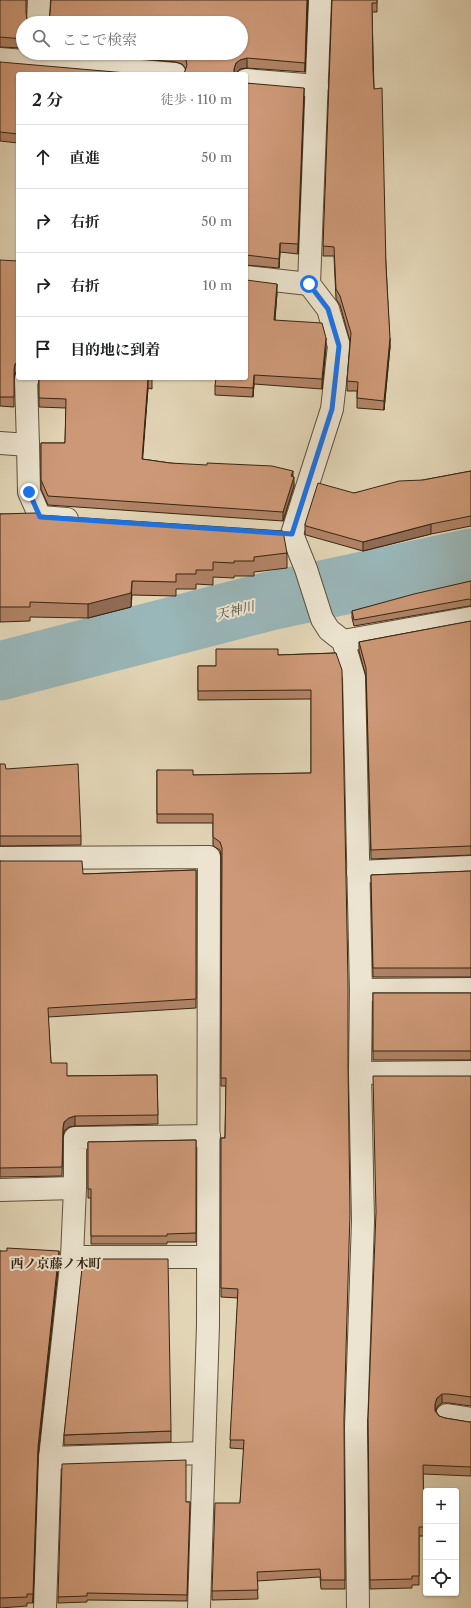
<!DOCTYPE html>
<html lang="ja">
<head>
<meta charset="utf-8">
<style>
  :root { --surface:#fff; --page:#f6f6f6; --text:#202124; --muted:#757577; --line:#e0e0e0 }
  body { margin:0; font-family:"Libre Caslon Text","Noto Serif JP",serif; background:var(--page); color:var(--text) }
  .controls { position:absolute; right:12px; bottom:12px; display:grid; overflow:hidden; border-radius:4px; box-shadow:0 1px 3px #0004 }
  .controls button { width:36px; height:36px; display:grid; place-items:center; padding:0; border:0; border-bottom:1px solid var(--line); background:var(--surface); color:var(--text); font:20px sans-serif }
  .stop { position:absolute; width:12px; height:12px; margin:-9px; border:3px solid #1a73e8; border-radius:50%; background:#fff }
  .stop.end { background:#1a73e8; border-color:#fff; box-shadow:0 1px 4px #0008 }
  .list { margin:0; padding:0; list-style:none }
  h2 { display:flex; justify-content:space-between; align-items:center; height:52px; margin:0; padding:0 16px; font-size:17px }
  h2 small { font-size:13px; font-weight:400; color:var(--muted) }
  .list li { display:grid; grid-template-columns:26px 1fr auto; gap:12px; align-items:center; box-sizing:border-box; height:64px; padding:0 16px; border-top:1px solid var(--line) }
  .list b { display:block; font-size:15px; white-space:nowrap }
  .list em { font-size:13px; font-style:normal; color:var(--muted) }
  .icon { flex:none; width:22px; height:22px; fill:none; stroke:currentColor; stroke-width:2; stroke-linecap:round; stroke-linejoin:round }
  .map { position:relative; flex:none; width:471px; height:1608px; overflow:hidden }
  .search { position:absolute; background:var(--surface); box-shadow:0 1px 3px #0004; left:16px; top:16px; width:232px; height:44px; display:flex; align-items:center; gap:10px; box-sizing:border-box; padding:0 14px; border-radius:22px; color:var(--muted); font-size:15px }
  .panel { position:absolute; background:var(--surface); box-shadow:0 1px 3px #0004; left:16px; top:72px; width:232px; height:308px; border-radius:4px }
  .map>svg:first-child { display:block }
  .lines { fill:none; stroke-linecap:round; stroke-linejoin:round }
  .river { stroke:#99b6b8; stroke-width:59 }
  .minor-casing { stroke:#61513a; stroke-width:24 }
  .minor { stroke:#ece4d0; stroke-width:22 }
  .wall { fill:#b08366; stroke:#362510 }
  .shaded-wall { fill:#906a53; stroke:#362510 }
  .building { fill:#cd9877; stroke:#362510 }
  .route { stroke:#1a73e8; stroke-width:5 }
  .labels { text-anchor:middle; stroke-width:4; stroke-linejoin:round; paint-order:stroke }
  .water-label { font-size:13px; font-style:italic; fill:#4f493a; stroke:#ece4d0 }
  .neighbourhood-label { font-size:13px; font-weight:bold; fill:#362510; stroke:#ece4d0 }
</style>
</head>
<body>
<div class="map">
<svg width="471" height="1608" viewBox="0 0 471 1608">
  <rect width="100%" height="100%" fill="#e2d5b6"/>
  <filter id="stains"><feTurbulence type="fractalNoise" baseFrequency=".005" numOctaves="4"/><feColorMatrix values="0 0 0 0 .2 0 0 0 0 .09 0 0 0 0 .02 0 0 0 .5 -.17"/></filter>
  <radialGradient id="worn" r=".72"><stop offset=".6" stop-color="#630" stop-opacity="0"/><stop offset="1" stop-color="#630" stop-opacity=".3"/></radialGradient>
  <g class="lines">
    <polyline class="river" points="0,671 270,601 471,558"/>
    <g class="minor-casing">
      <g id="minor">
        <polyline points="320,0 309,284 328,309 339,346 332,409 292,534 306,569 322,619 329,630 343,641 354,677 361,990 360,1073 363,1221 356,1428 358,1608"/>
        <polyline points="38,23 39,0"/>
        <polyline points="0,59 175,74"/>
        <polyline points="246,80 317,86"/>
        <polyline points="246,277 309,284"/>
        <polyline points="0,443 28,445 26,379 28,378"/>
        <polyline points="28,445 29,492 40,517 67,519"/>
        <polyline points="343,641 471,618"/>
        <polyline points="0,858 209,857 208,1325 199,1608"/>
        <polyline points="358,872 471,867"/>
        <polyline points="361,990 471,989"/>
        <polyline points="360,1073 471,1072"/>
        <polyline points="0,1190 75,1188"/>
        <polyline points="72,1257 208,1257"/>
        <polyline points="447,1415 471,1419"/>
        <polyline points="50,1458 204,1453"/>
        <polyline points="45,1608 50,1458 72,1257 75,1188 75,1138 209,1136"/>
      </g>
    </g>
    <use href="#minor" class="minor"/>
  </g>
  <g class="wall">
    <polygon points="0,0 26,0 26,15 23,23 23,48 0,47"/>
    <polygon points="51,0 308,0 305,72 247,68 240,69 236,73 185,71 186,69 182,64 176,62 76,53 241,53 48,21 50,14"/>
    <polygon points="332,0 377,0 377,12 372,12 374,89 386,266 390,347 384,410 357,408 357,391 347,391 347,381 350,341 340,305 336,299 334,256 323,256"/>
    <polygon points="0,62 18,74 18,143 0,141"/>
    <polygon points="246,83 304,97 298,254 280,252 279,268 246,265"/>
    <polygon points="0,260 15,373 14,378 14,407 0,406"/>
    <polygon points="277,293 275,320 326,347 322,389 254,384 253,397 215,395 215,386"/>
    <polygon points="39,378 152,378 152,389 148,388 142,459 170,463 293,477 294,486 283,521 48,505 41,489 41,443 65,443 66,408 39,407"/>
    <polygon points="471,471 471,526 431,534 363,551 306,535 305,534 305,524 354,493 423,480"/>
    <polygon points="0,514 39,515 287,553 287,568 254,572 254,576 234,576 234,578 213,577 213,585 196,584 196,589 176,589 176,596 132,595 131,607 88,618 30,617 30,621 0,622"/>
    <polygon points="471,581 471,606 469,606 354,626 352,618 352,611"/>
    <polygon points="471,621 471,855 371,859 366,677 359,651 359,642"/>
    <polygon points="336,653 345,1589 321,1589 320,1577 257,1581 258,1599 212,1600 212,1591 240,1503 244,1449 230,1448 238,1298 221,1297 221,1138 225,1138 226,1086 221,1086 221,857 220,850 213,846 213,823 157,823 157,770 193,775 311,773 311,699 198,700 198,666 216,666 278,655"/>
    <polygon points="0,764 81,836 81,845 0,846"/>
    <polygon points="0,861 83,874 196,870 196,1008 48,1017 51,1063 67,1076 157,1075 158,1124 75,1126 69,1127 64,1131 63,1138 62,1176 0,1177"/>
    <polygon points="471,871 471,977 373,977 371,875"/>
    <rect x="373" y="993" width="98" height="67"/>
    <polygon points="471,1076 471,1406 449,1403 442,1403 437,1407 436,1411 439,1416 445,1418 469,1422 471,1422 471,1476 423,1474 424,1536 419,1536 419,1585 412,1585 412,1588 370,1589 368,1419"/>
    <polygon points="196,1140 196,1242 167,1242 167,1244 91,1244 91,1198 88,1198 88,1142"/>
    <polygon points="0,1251 59,1260 38,1457 33,1603 27,1603 27,1606 0,1608"/>
    <polygon points="171,1431 171,1442 64,1445 64,1435"/>
    <polygon points="186,1502 190,1502 187,1601 87,1600 87,1602 58,1603 58,1597"/>
  </g>
  <g class="shaded-wall">
    <polygon points="307,0 308,0 305,72 305,63"/>
    <polygon points="247,58 247,68 240,69 235,74 234,74 234,69 236,63 240,60"/>
    <polygon points="304,88 304,97 298,254 298,244"/>
    <polygon points="280,243 280,252 279,268 279,259"/>
    <polygon points="277,284 277,293 274,329 274,320"/>
    <polygon points="326,338 326,347 322,389 322,379"/>
    <polygon points="390,338 390,347 384,410 384,401"/>
    <polygon points="18,361 18,370 15,373 14,379 14,370 15,364"/>
    <polygon points="254,375 254,384 253,397 253,388"/>
    <polygon points="148,379 148,388 142,468 142,459"/>
    <polygon points="293,471 293,480 294,477 294,486 283,521 283,512"/>
    <polygon points="431,524 431,534 363,551 363,542"/>
    <polygon points="132,581 131,607 88,618 88,604"/>
    <polygon points="75,1116 75,1126 69,1127 64,1131 63,1138 63,1128 64,1122 69,1118"/>
    <polygon points="59,1251 59,1260 38,1457 33,1603 38,1447"/>
    <polygon points="442,1394 442,1403 437,1407 435,1413 435,1404 437,1398"/>
  </g>
  <g class="building">
    <polygon points="0,0 26,0 26,13 27,19 30,23 23,23 23,39 0,37"/>
    <polygon points="51,0 307,0 305,63 247,58 240,60 236,63 234,69 234,74 183,74 185,71 187,65 186,60 182,55 178,53 241,53 241,23 46,23 48,21 50,14"/>
    <polygon points="332,0 377,0 377,3 372,3 373,70 374,89 382,88 386,266 390,338 384,401 357,398 358,382 347,381 351,333 340,296 336,289 334,247 323,246"/>
    <polygon points="0,62 138,74 18,74 18,134 0,132"/>
    <polygon points="246,83 304,88 298,244 280,243 279,259 246,255"/>
    <polygon points="0,260 18,261 18,361 15,364 14,370 14,397 0,397"/>
    <polygon points="246,280 277,284 274,320 322,323 326,338 322,379 254,375 253,388 215,386 216,378 246,378"/>
    <polygon points="39,378 152,378 152,379 148,379 142,459 170,463 207,465 207,463 272,466 293,471 291,476 294,477 283,512 48,496 41,480 41,443 65,443 66,399 39,398"/>
    <polygon points="471,471 471,516 431,524 363,542 306,526 305,524 318,483 354,493 399,481 423,480"/>
    <polygon points="35,513 39,515 283,531 287,553 254,557 254,561 234,561 234,563 213,562 213,570 196,570 196,574 176,574 176,582 132,581 131,593 88,604 30,602 30,607 0,607 0,514"/>
    <polygon points="471,581 471,600 469,599 354,620 352,611 414,594"/>
    <polygon points="471,621 471,846 371,850 366,668 359,642"/>
    <polygon points="216,649 278,649 278,655 336,653 342,670 348,981 348,1065 350,1212 344,1419 345,1580 321,1580 320,1569 257,1572 258,1590 212,1591 215,1503 240,1503 244,1440 230,1440 238,1289 221,1288 221,1138 225,1138 226,1078 221,1078 222,848 220,842 213,837 213,814 157,814 157,770 193,770 193,775 311,773 311,690 198,691 198,666 216,666"/>
    <polygon points="0,764 5,764 6,769 78,764 81,836 0,836"/>
    <polygon points="0,861 82,861 83,874 196,870 196,999 48,1008 51,1063 67,1063 67,1076 157,1075 158,1115 75,1116 69,1118 64,1122 63,1128 62,1167 0,1168"/>
    <polygon points="471,871 471,968 373,968 371,875"/>
    <rect x="373" y="993" width="98" height="58"/>
    <polygon points="373,1076 471,1076 471,1397 449,1394 442,1394 437,1398 435,1404 435,1411 439,1416 445,1418 469,1422 471,1422 471,1467 423,1465 424,1527 419,1527 419,1576 412,1576 412,1579 370,1580 368,1419 376,1212"/>
    <polygon points="196,1140 196,1233 167,1234 167,1236 91,1236 91,1189 88,1189 88,1142"/>
    <polygon points="7,1248 59,1251 38,1447 33,1594 27,1594 27,1597 0,1598 0,1251 7,1251"/>
    <polygon points="83,1259 168,1259 171,1431 64,1435"/>
    <polygon points="186,1460 186,1502 190,1502 187,1595 87,1593 87,1596 58,1597 62,1464"/>
  </g>
  <g class="lines">
    <polyline class="route" points="29,492 40,517 292,534 332,409 339,346 328,309 309,284"/>
  </g>
  <g class="labels">
    <g class="water-label">
      <text transform="translate(235 610) rotate(-14)" y="5">天神川</text>
    </g>
    <g class="neighbourhood-label">
      <text x="56" y="1268">西ノ京藤ノ木町</text>
    </g>
  </g>
  <rect width="100%" height="100%" filter="url(#stains)"/>
  <rect width="100%" height="100%" fill="url(#worn)"/>
</svg>
<div class="controls">
<button>+</button>
<button>−</button>
<button><svg class="icon" aria-label="locate" viewBox="0 0 24 24"><circle cx="12" cy="12" r="6"/><path d="M12 2v4M12 18v4M2 12h4M18 12h4"/></svg></button>
</div>
<div class="stop" style="left:309px;top:284px"></div>
<div class="stop end" style="left:29px;top:492px"></div>
<div class="search"><svg class="icon" aria-label="search" viewBox="0 0 24 24"><circle cx="10" cy="10" r="6"/><path d="M15 15l6 6"/></svg>ここで検索</div>
<section class="panel">
<h2>2 分<small>徒歩 · 110 m</small></h2>
<ul class="list">
<li><svg class="icon" aria-label="ahead" viewBox="0 0 24 24"><path d="M12 20V5M6 11l6-6 6 6"/></svg><div><b>直進</b></div><em>50 m</em></li>
<li><svg class="icon" aria-label="right" viewBox="0 0 24 24"><path d="M7 20v-9h11M14 6l5 5-5 5"/></svg><div><b>右折</b></div><em>50 m</em></li>
<li><svg class="icon" aria-label="right" viewBox="0 0 24 24"><path d="M7 20v-9h11M14 6l5 5-5 5"/></svg><div><b>右折</b></div><em>10 m</em></li>
<li><svg class="icon" aria-label="arrive" viewBox="0 0 24 24"><path d="M6 21V4h12l-3 4 3 4H6"/></svg><div><b>目的地に到着</b></div></li>
</ul>
</section>
</div>
</body>
</html>
